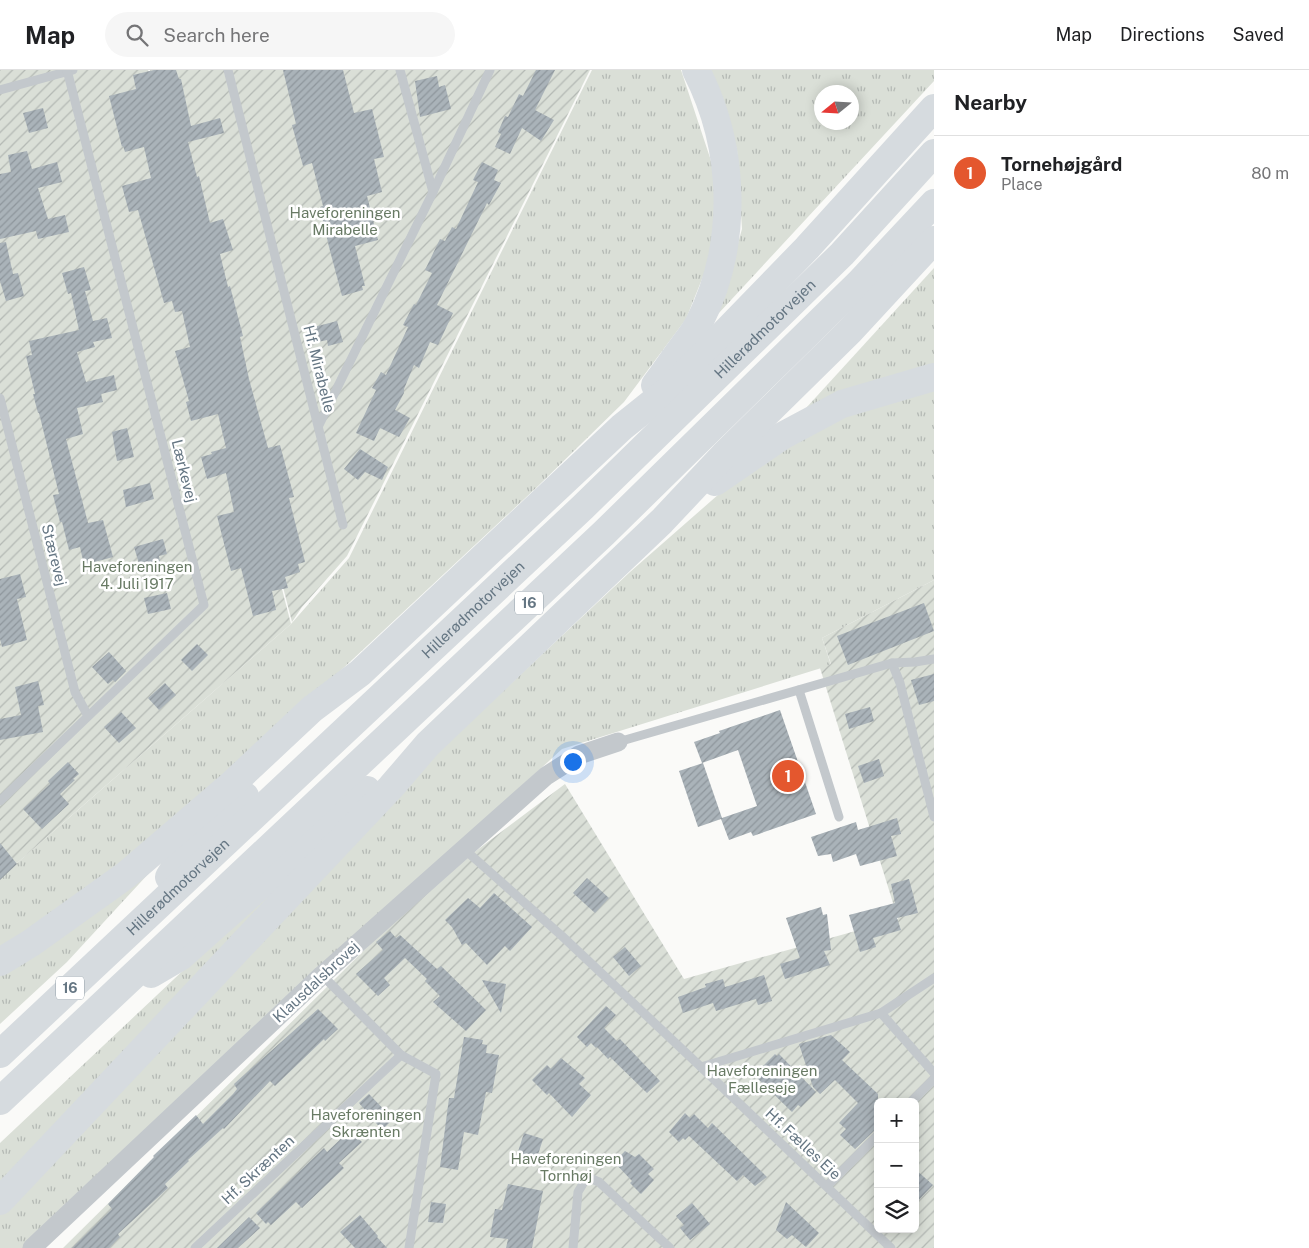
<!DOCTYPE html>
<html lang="en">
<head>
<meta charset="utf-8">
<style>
  :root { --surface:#fff; --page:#f6f6f6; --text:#202124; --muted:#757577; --line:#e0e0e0; --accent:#e4572e }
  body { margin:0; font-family:"Public Sans",sans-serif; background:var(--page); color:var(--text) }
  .controls { position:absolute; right:15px; bottom:15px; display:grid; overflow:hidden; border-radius:8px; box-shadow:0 2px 12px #0003 }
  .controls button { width:45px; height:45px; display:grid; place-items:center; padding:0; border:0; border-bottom:1px solid var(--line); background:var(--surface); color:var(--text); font:25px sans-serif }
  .compass { position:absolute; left:814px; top:15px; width:45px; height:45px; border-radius:50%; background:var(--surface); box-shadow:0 2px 12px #0003; rotate:252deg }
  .you { position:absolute; left:572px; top:691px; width:18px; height:18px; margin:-12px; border:4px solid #fff; border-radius:50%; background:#1a73e8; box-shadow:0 0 0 8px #1a73e833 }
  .badge { display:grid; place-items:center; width:32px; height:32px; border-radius:50%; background:var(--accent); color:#fff; font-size:16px; font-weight:700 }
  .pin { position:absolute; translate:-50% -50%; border:2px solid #fff; box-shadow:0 1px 5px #0006 }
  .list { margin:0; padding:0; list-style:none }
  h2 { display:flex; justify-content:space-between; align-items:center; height:65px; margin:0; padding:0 20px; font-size:21px }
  h2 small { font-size:16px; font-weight:400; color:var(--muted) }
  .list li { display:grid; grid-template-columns:32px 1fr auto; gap:15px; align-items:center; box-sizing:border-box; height:75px; padding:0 20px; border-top:1px solid var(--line) }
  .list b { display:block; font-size:19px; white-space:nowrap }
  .list p { margin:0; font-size:16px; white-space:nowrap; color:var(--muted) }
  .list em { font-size:16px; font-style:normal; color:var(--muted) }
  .icon { flex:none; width:28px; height:28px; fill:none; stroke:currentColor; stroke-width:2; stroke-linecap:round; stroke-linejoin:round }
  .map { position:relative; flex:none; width:934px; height:1178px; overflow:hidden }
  header { display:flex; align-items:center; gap:30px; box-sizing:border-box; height:70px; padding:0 25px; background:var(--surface); border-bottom:1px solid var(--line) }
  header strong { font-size:24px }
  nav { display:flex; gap:28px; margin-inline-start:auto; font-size:18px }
  .search { width:350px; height:45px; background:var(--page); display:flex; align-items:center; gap:12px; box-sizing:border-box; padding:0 18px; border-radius:28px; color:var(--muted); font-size:19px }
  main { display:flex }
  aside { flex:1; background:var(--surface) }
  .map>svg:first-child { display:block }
  .grass { fill:url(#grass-tufts); fill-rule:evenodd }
  .garden { fill:url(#garden-furrows); fill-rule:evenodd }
  .building { fill:url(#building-hatch) }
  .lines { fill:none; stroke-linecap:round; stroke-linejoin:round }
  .lane { stroke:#c3c8cc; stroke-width:9 }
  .street { stroke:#c3c8cc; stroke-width:19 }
  .highway { stroke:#d6dbdf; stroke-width:28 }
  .labels { text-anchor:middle; stroke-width:5; stroke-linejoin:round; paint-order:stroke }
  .shield { fill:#fff; stroke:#939fa8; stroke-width:1 }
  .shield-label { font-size:14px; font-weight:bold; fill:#657683 }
  .park-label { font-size:15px; fill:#687a64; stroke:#fff }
  .street-label { font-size:15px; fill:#657683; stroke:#fff }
</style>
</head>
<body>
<header>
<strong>Map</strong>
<div class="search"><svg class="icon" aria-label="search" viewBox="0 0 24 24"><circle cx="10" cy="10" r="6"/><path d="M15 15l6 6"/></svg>Search here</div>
<nav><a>Map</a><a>Directions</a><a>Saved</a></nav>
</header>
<main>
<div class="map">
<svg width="934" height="1178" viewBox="0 0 934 1178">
  <defs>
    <pattern id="grass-tufts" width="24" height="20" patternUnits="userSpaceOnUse" patternTransform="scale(1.25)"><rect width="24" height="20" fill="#dadfd7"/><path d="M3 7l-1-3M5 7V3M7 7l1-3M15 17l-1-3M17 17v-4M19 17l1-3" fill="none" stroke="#b4b9b4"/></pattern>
    <pattern id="garden-furrows" width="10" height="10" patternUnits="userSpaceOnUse" patternTransform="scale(1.25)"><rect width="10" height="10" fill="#dadfd7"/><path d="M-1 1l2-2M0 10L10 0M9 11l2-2" fill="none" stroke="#b4b9b4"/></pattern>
    <pattern id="building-hatch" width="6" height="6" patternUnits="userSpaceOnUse" patternTransform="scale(1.25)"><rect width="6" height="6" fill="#aab3b9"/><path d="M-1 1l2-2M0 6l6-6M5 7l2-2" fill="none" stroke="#8e969c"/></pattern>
  </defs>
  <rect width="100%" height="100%" fill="#fafaf8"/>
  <g class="grass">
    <polygon points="592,0 681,0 720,118 708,194 686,249 624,332 536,418 306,633 67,892 0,954 0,808 291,554 349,488"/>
    <path d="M711,0H934V11L718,244L742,159L737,80ZM822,22H852V52H822Z"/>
    <polygon points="934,198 934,296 806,338"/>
    <polygon points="934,318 934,510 822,568 831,595 562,679 316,905 23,1178 0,1178 0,1073 276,813 423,696 630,502 727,417 781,380 851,341"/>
  </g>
  <g class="garden">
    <polygon points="0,0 148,0 291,554 0,808"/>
    <polygon points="150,0 590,0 347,486 302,537 292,552"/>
    <path d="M934,510V1178H63L428,817L565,714L684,909L898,849L820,598L831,594L822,568ZM878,1032H915V1159H878Z"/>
  </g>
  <g class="building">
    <polygon points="154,0 176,0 179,9 181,9 191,56 220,48 224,63 188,72 197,107 199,106 210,153 223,149 233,180 220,184 228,217 230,216 243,266 240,267 249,309 268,378 280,375 294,427 289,428 305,492 298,494 300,502 285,507 288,518 272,521 276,540 253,546 241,498 231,501 217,446 234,442 226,403 207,409 201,387 212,384 211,382 226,378 218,344 191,351 186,332 189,331 175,281 190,277 182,241 175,242 172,231 164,233 138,140 129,142 122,116 151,108 144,77 125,82 123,76 122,77 109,26 136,19 133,5"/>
    <polygon points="283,0 343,0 354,43 372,39 384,87 374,89 382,122 367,126 378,170 355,176 365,216 362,216 363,220 342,226 329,177 320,137 323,136 312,93 303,96 292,55 296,54"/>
    <polygon points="536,0 555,0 535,40 554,50 541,71 522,58 510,84 495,77 501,64 498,62 505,46 508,47 519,24 523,26"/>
    <polygon points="437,6 439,17 445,15 451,39 420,47 415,11"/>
    <polygon points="43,38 48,58 29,63 23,43"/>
    <polygon points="27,81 32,99 57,92 62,112 38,118 48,149 65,145 69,162 38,169 36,161 0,169 0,104 11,102 8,85"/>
    <polygon points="482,92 498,100 494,110 501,113 489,135 487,133 437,235 453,243 438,275 430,272 419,298 414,295 404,319 404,323 395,340 410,348 399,367 380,358 374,371 356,363 376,320 372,318 381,302 386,305 408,257 403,255 414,234 416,235 432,203 425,200 440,169 445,171 452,157 456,159 478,112 473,110"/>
    <polygon points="6,172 13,204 18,203 24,226 6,231 0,211 0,173"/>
    <polygon points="84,197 91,220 85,221 93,251 107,248 112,268 93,272 95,277 77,282 86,312 114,305 117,320 101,324 103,332 77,338 83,364 66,369 88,453 103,450 113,487 84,495 80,477 69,480 62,452 60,452 53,425 59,424 39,343 38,343 33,324 35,324 26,286 32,285 29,271 79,260 71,223 68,224 62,203"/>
    <polygon points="337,251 343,272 328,276 327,270 318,272 314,257"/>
    <polygon points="127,358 134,387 117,391 112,362"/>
    <polygon points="360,379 388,397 382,410 365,402 358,410 344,399"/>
    <polygon points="150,413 154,429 126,437 123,420"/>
    <polygon points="163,469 167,484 159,486 160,491 140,497 134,477"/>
    <polygon points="20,504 26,527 17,529 27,570 2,577 0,569 0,509"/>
    <polygon points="167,523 171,539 148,544 144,528"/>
    <polygon points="924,533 934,561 848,595 837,566"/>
    <polygon points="197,574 208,585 192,601 181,590"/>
    <polygon points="109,582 126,601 115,612 113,610 108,614 92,597"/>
    <polygon points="934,604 934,631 919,635 911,610"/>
    <polygon points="38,611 44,635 38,636 43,662 0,670 0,649 21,645 15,617"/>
    <polygon points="165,613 176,625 159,640 148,628"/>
    <polygon points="870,637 874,651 849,659 845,644"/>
    <polygon points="780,640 816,744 753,766 751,762 729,770 721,749 698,757 679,701 703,693 722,748 757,736 738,680 702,693 694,672 720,663 719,661"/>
    <polygon points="121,642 136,658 119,673 104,657"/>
    <polygon points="879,689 884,706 864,713 858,696"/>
    <polygon points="68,692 79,704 73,709 75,710 60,724 69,734 42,759 23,739 50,714 48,711"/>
    <polygon points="897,748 901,764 891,766 897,786 860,796 856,784 833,792 831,784 818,786 811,767 856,752 858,760"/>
    <polygon points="0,773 17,794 0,810"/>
    <polygon points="587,808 609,828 595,843 573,823"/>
    <polygon points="909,809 918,843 897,848 901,860 873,868 876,877 860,882 849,845 895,833 891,814"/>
    <polygon points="494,823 532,857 510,881 505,876 487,895 466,873 462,875 452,857 445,850 468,828 480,838"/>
    <polygon points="821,837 823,845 827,844 831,880 824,881 830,895 785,909 780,894 800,888 786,848"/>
    <polygon points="390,861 396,868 400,865 437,899 441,896 486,940 466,961 433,932 440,926 425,911 427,909 405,888 384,908 390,915 378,926 356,904 383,880 376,872"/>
    <polygon points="625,877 641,896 629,906 613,887"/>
    <polygon points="764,905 772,931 758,935 756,929 716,941 713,933 683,943 678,927 706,917 705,914 723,909 725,917"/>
    <polygon points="482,910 506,914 501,943"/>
    <polygon points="606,936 616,945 604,958 617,971 620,969 660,1011 647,1023 610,987 608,989 597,977 596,978 591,973 587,977 577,967"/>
    <polygon points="318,939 338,959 325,971 324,969 275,1016 270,1011 224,1059 223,1058 188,1090 189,1091 165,1114 168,1118 118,1164 120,1167 109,1178 72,1178 112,1139 108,1134 154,1087 153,1086 196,1045 203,1054 233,1024 237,1019 234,1014"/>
    <polygon points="831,965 850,982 842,990 878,1024 878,1059 874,1061 855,1079 840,1065 846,1059 839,1053 858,1033 835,1010 820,1024 813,1017 799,974"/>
    <polygon points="464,967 483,970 482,974 487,975 486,983 499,985 492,1023 486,1022 478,1065 464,1062 458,1100 440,1097 449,1028 454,1028"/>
    <polygon points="775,984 777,986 779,984 816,1022 801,1037 798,1035 792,1042 754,1005"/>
    <polygon points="561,988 585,1008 579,1014 591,1025 572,1047 549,1023 547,1025 532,1010 547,995 551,999"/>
    <polygon points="369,1024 393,1049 382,1060 359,1033"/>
    <polygon points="685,1043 690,1048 694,1044 708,1058 712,1053 767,1107 755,1116 743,1105 737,1111 689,1066 685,1070 683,1068 679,1072 669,1062"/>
    <polygon points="350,1060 362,1072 339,1093 344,1098 302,1138 296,1132 271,1155 268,1152 266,1154 256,1143 324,1078 327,1082"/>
    <polygon points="524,1063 543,1069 535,1094 516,1088"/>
    <polygon points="625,1081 635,1087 639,1084 654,1099 648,1104 654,1110 641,1124 630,1113 632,1111 614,1092"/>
    <polygon points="915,1099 933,1115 915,1134"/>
    <polygon points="508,1114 543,1121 532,1178 506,1178 508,1169 490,1167 495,1139 502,1140"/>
    <polygon points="431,1132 446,1134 443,1153 428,1152"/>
    <polygon points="786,1132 819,1163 806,1177 792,1165 787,1169 776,1160"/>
    <polygon points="692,1133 710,1154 690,1170 680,1158 684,1155 676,1146"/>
    <polygon points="360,1145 378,1166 377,1167 387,1178 355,1178 340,1162"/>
    <polygon points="249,1147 260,1158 238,1178 217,1178"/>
  </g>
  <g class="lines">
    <g class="lane">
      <polyline points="228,0 343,455"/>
      <polyline points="400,0 433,122"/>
      <polyline points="0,20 73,0"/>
      <polyline points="0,328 75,622 88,646"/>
      <polyline points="319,355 433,122 490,0"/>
      <polyline points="892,593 900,613 934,747"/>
      <polyline points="799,620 839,747"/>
      <polyline points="618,672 892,593 915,592 934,589"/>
      <polyline points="0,731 204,535 67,0"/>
      <polyline points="464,779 562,866 701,997"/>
      <polyline points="322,905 401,985"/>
      <polyline points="881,943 934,1003"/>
      <polyline points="911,1032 934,1009"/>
      <polyline points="827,1116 878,1065"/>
      <polyline points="195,1178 401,985 436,1004 409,1178"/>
      <polyline points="573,1178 578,1122 587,1107 599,1112 670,1178"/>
      <polyline points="891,1178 701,997 881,943 934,908"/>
    </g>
    <polyline class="street" points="32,1178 322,905 546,706 579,685 618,672"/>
    <g class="highway">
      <path d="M655,315C665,302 674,288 684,275C689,268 695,261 699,253C739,174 736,78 696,0"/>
      <polyline points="715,412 782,366 842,334 934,307"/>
      <polyline points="169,807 180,789 245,726"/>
      <polyline points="0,892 31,873 126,805 231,715 312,639 360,603 622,357 672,317 807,178 934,38"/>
      <polyline points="151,904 180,887 367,720"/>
      <path id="s1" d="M0,984L583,437L842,184L934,83"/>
      <polyline points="0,1031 604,463 859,213 934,133"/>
      <polyline points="0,1131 391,717 428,674 662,451 724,385 850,261 934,170"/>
    </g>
  </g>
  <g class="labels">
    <g class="shield">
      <rect x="515" y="521.5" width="28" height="23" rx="4"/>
      <rect x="56" y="906.5" width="28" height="23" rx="4"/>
    </g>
    <g class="shield-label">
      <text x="529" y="538">16</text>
      <text x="70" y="923">16</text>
    </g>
    <g class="park-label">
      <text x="345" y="148">Haveforeningen<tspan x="345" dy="17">Mirabelle</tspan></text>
      <text x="137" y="502">Haveforeningen<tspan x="137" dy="17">4. Juli 1917</tspan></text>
      <text x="762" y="1006">Haveforeningen<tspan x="762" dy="17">Fælleseje</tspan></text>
      <text x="366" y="1050">Haveforeningen<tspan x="366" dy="17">Skrænten</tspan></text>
      <text x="566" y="1094">Haveforeningen<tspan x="566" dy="17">Tornhøj</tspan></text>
    </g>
    <g class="street-label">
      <text dy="5" stroke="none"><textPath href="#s1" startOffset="1054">Hillerødmotorvejen</textPath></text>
      <text transform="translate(319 299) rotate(76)" y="5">Hf. Mirabelle</text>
      <text transform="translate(184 401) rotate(76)" y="5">Lærkevej</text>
      <text transform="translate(54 485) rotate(76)" y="5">Stærevej</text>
      <text dy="5" stroke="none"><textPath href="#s1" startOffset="649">Hillerødmotorvejen</textPath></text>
      <text dy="5" stroke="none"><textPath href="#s1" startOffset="244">Hillerødmotorvejen</textPath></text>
      <text transform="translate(316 912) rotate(-43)" y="5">Klausdalsbrovej</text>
      <text transform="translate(803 1074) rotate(43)" y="5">Hf. Fælles Eje</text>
      <text transform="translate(258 1100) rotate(-43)" y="5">Hf. Skrænten</text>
    </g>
  </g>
</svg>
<div class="controls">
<button>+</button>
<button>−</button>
<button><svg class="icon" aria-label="layers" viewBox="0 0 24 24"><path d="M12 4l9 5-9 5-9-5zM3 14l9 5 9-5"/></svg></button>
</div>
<svg class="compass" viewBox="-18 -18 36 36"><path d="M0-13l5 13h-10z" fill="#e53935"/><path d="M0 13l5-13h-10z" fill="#757577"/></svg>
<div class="you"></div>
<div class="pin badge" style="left:788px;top:706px">1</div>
</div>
<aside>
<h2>Nearby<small></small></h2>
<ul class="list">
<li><span class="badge">1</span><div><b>Tornehøjgård</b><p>Place</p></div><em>80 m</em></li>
</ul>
</aside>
</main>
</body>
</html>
